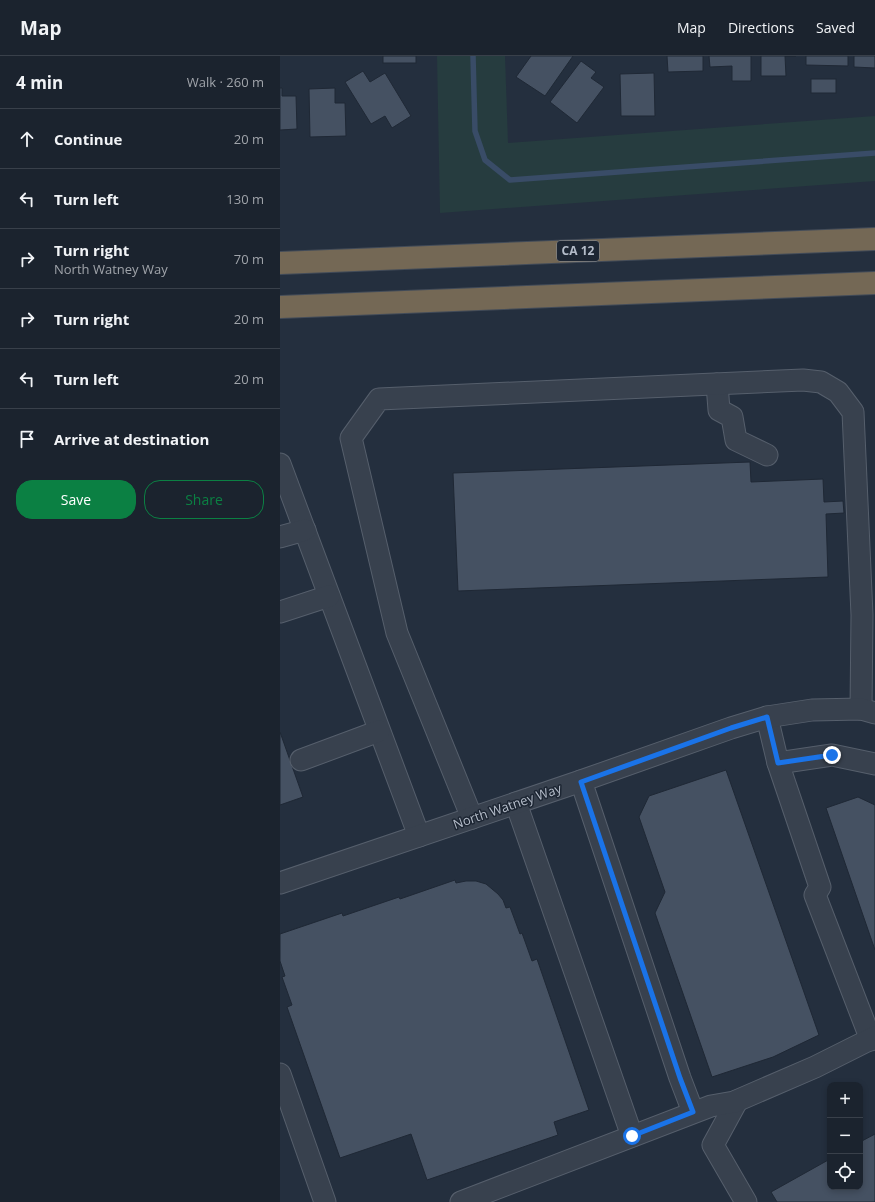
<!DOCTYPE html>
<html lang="en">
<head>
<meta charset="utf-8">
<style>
  :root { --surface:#1b232e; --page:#242b36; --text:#f1f3f6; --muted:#a0a4aa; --line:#39404a; --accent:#0b8043 }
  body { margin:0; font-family:"Open Sans",sans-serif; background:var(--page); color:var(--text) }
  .controls { position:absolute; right:12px; bottom:12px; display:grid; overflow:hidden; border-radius:8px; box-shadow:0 2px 6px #0003 }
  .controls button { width:36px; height:36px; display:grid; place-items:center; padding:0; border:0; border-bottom:1px solid var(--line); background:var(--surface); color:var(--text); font:20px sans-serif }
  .stop { position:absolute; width:12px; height:12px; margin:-9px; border:3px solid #1a73e8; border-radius:50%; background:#fff }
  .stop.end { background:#1a73e8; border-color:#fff; box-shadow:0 1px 4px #0008 }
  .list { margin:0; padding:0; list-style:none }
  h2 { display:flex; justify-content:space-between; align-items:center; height:52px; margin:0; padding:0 16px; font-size:17px }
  h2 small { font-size:13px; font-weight:400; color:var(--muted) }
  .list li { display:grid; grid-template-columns:26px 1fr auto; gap:12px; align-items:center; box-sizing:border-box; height:60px; padding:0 16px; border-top:1px solid var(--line) }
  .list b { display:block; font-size:15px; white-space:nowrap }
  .list p { margin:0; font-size:13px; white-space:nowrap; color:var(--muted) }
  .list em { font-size:13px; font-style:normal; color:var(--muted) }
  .actions { display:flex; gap:8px; padding:12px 16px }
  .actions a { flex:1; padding:9px 0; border:1px solid var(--accent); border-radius:16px; text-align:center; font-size:14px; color:var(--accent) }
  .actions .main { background:var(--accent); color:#fff }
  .icon { flex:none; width:22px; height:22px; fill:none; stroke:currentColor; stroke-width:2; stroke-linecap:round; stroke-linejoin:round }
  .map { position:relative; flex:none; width:595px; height:1146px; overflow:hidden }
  header { display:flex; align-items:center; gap:24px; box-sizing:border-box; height:56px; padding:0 20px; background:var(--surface); border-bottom:1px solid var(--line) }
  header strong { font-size:19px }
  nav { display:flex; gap:22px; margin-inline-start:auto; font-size:14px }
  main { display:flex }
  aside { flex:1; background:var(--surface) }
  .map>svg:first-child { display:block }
  .green { fill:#263c3f }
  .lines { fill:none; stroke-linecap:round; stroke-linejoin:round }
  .stream { stroke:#394c67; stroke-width:5.5 }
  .building { fill:#455162; stroke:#1f2835 }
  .minor-casing { stroke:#565f6c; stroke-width:23 }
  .highway-casing { stroke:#434c59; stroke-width:24 }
  .minor { stroke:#38414e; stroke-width:21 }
  .highway { stroke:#746855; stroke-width:22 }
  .route { stroke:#1a73e8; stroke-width:5 }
  .labels { text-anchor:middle; stroke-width:3; stroke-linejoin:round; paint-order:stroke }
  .shield { fill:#1d2633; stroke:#878f9c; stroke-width:1 }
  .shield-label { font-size:12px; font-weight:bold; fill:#b4bcc9 }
  .street-label { font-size:13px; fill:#b4bcc9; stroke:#1d2633 }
</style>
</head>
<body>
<header>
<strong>Map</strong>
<nav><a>Map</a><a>Directions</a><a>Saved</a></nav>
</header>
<main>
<aside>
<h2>4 min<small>Walk · 260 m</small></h2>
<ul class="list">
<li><svg class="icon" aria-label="ahead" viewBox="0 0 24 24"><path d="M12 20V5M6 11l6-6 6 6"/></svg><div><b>Continue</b></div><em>20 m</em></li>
<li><svg class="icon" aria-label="left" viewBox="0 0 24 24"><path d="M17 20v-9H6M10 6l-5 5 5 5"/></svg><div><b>Turn left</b></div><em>130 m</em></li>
<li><svg class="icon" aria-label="right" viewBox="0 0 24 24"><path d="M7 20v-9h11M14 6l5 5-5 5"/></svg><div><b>Turn right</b><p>North Watney Way</p></div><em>70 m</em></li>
<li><svg class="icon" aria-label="right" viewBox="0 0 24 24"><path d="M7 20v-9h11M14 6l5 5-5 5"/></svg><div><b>Turn right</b></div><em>20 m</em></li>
<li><svg class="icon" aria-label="left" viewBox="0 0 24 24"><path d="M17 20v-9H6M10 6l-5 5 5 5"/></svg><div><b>Turn left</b></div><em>20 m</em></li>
<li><svg class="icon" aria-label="arrive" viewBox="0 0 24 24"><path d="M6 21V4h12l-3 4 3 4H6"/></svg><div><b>Arrive at destination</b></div></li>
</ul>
<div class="actions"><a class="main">Save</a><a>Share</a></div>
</aside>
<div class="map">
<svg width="595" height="1146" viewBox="0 0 595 1146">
  <rect width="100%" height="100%" fill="#242f3e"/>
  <polygon class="green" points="157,0 225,0 228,87 595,60 595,125 160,157"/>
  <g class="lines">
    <polyline class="stream" points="193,0 195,75 205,104 230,124 595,97"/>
  </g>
  <g class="building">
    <rect x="103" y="0" width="33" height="7"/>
    <polygon points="251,0 293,0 265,40 236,21"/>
    <polygon points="387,0 423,0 423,15 388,16"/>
    <polygon points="429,0 471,0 471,25 452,25 452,10 430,11"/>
    <polygon points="481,0 516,0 505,0 506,20 481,20"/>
    <polygon points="526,0 568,0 568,10 526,9"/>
    <polygon points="574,0 595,0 595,12 574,11"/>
    <polygon points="301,5 316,16 311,22 324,31 297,67 270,46"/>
    <polygon points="83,15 90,26 105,17 131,60 112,72 105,60 91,68 65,26"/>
    <polygon points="374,17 375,60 341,60 340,18"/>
    <rect x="531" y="23" width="25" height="14"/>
    <polygon points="0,32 2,32 2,40 16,40 17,73 0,74"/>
    <polygon points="55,32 55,47 65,47 66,80 30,81 29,33"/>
    <polygon points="470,406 471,426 543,423 544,446 563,445 564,457 546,458 548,521 178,535 173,417"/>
    <polygon points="0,676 23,741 0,749"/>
    <polygon points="446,714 539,979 493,1001 432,1021 375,857 385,836 359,761 369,740"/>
    <polygon points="578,741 595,749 595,894 546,752"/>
    <polygon points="175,824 176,827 186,825 196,825 206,828 218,838 223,844 226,852 230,851 240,878 242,877 252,905 257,903 309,1054 274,1066 278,1079 147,1124 131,1078 60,1102 7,951 12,949 2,921 5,920 0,905 0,878 62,857 63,860 119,841 120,843"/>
    <polygon points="595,1078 595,1146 497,1146 491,1136 550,1103 550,1131 580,1131 580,1086"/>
  </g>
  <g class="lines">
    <g class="minor-casing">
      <g id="minor">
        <polyline points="437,328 439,354 452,361 456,384 487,399"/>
        <polyline points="0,408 139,780"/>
        <polyline points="0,481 25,474"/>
        <polyline points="0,556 49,540"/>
        <polyline points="487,661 498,707 552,699 595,708"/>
        <polyline points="21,704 99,675"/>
        <polyline points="498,707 540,831 535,839 591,984"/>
        <polyline points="301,725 400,1022 413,1056"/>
        <polyline points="236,747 352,1080"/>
        <polyline points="192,762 117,577 71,382 99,343 523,324 541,326 558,336 573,356 582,559 581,653"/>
        <polyline points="0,827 301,725 451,672 487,661 532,654 581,653 595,657"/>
        <polyline points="0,1018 45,1146"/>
        <polyline points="457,1045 433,1089 466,1146"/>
        <polyline points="181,1146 431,1050 454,1046 535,1011 595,981"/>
      </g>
    </g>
    <g class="highway-casing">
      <g id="highway">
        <polyline points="0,207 595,183"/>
        <polyline points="0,251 595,227"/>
      </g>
    </g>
    <use href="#minor" class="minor"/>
    <use href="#highway" class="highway"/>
  </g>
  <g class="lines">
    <polyline class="route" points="352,1080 413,1056 400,1022 301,726 451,672 487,661 498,707 552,699"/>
  </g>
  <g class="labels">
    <rect class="shield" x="277" y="185" width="42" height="20" rx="3"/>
    <g class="shield-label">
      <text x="298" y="199">CA 12</text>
    </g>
    <g class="street-label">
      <text transform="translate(227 750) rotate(-19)" y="5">North Watney Way</text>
    </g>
  </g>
</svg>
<div class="controls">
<button>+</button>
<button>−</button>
<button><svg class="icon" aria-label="locate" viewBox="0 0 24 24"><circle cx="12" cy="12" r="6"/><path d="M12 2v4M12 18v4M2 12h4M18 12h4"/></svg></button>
</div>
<div class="stop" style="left:352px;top:1080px"></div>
<div class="stop end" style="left:552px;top:699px"></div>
</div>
</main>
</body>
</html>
